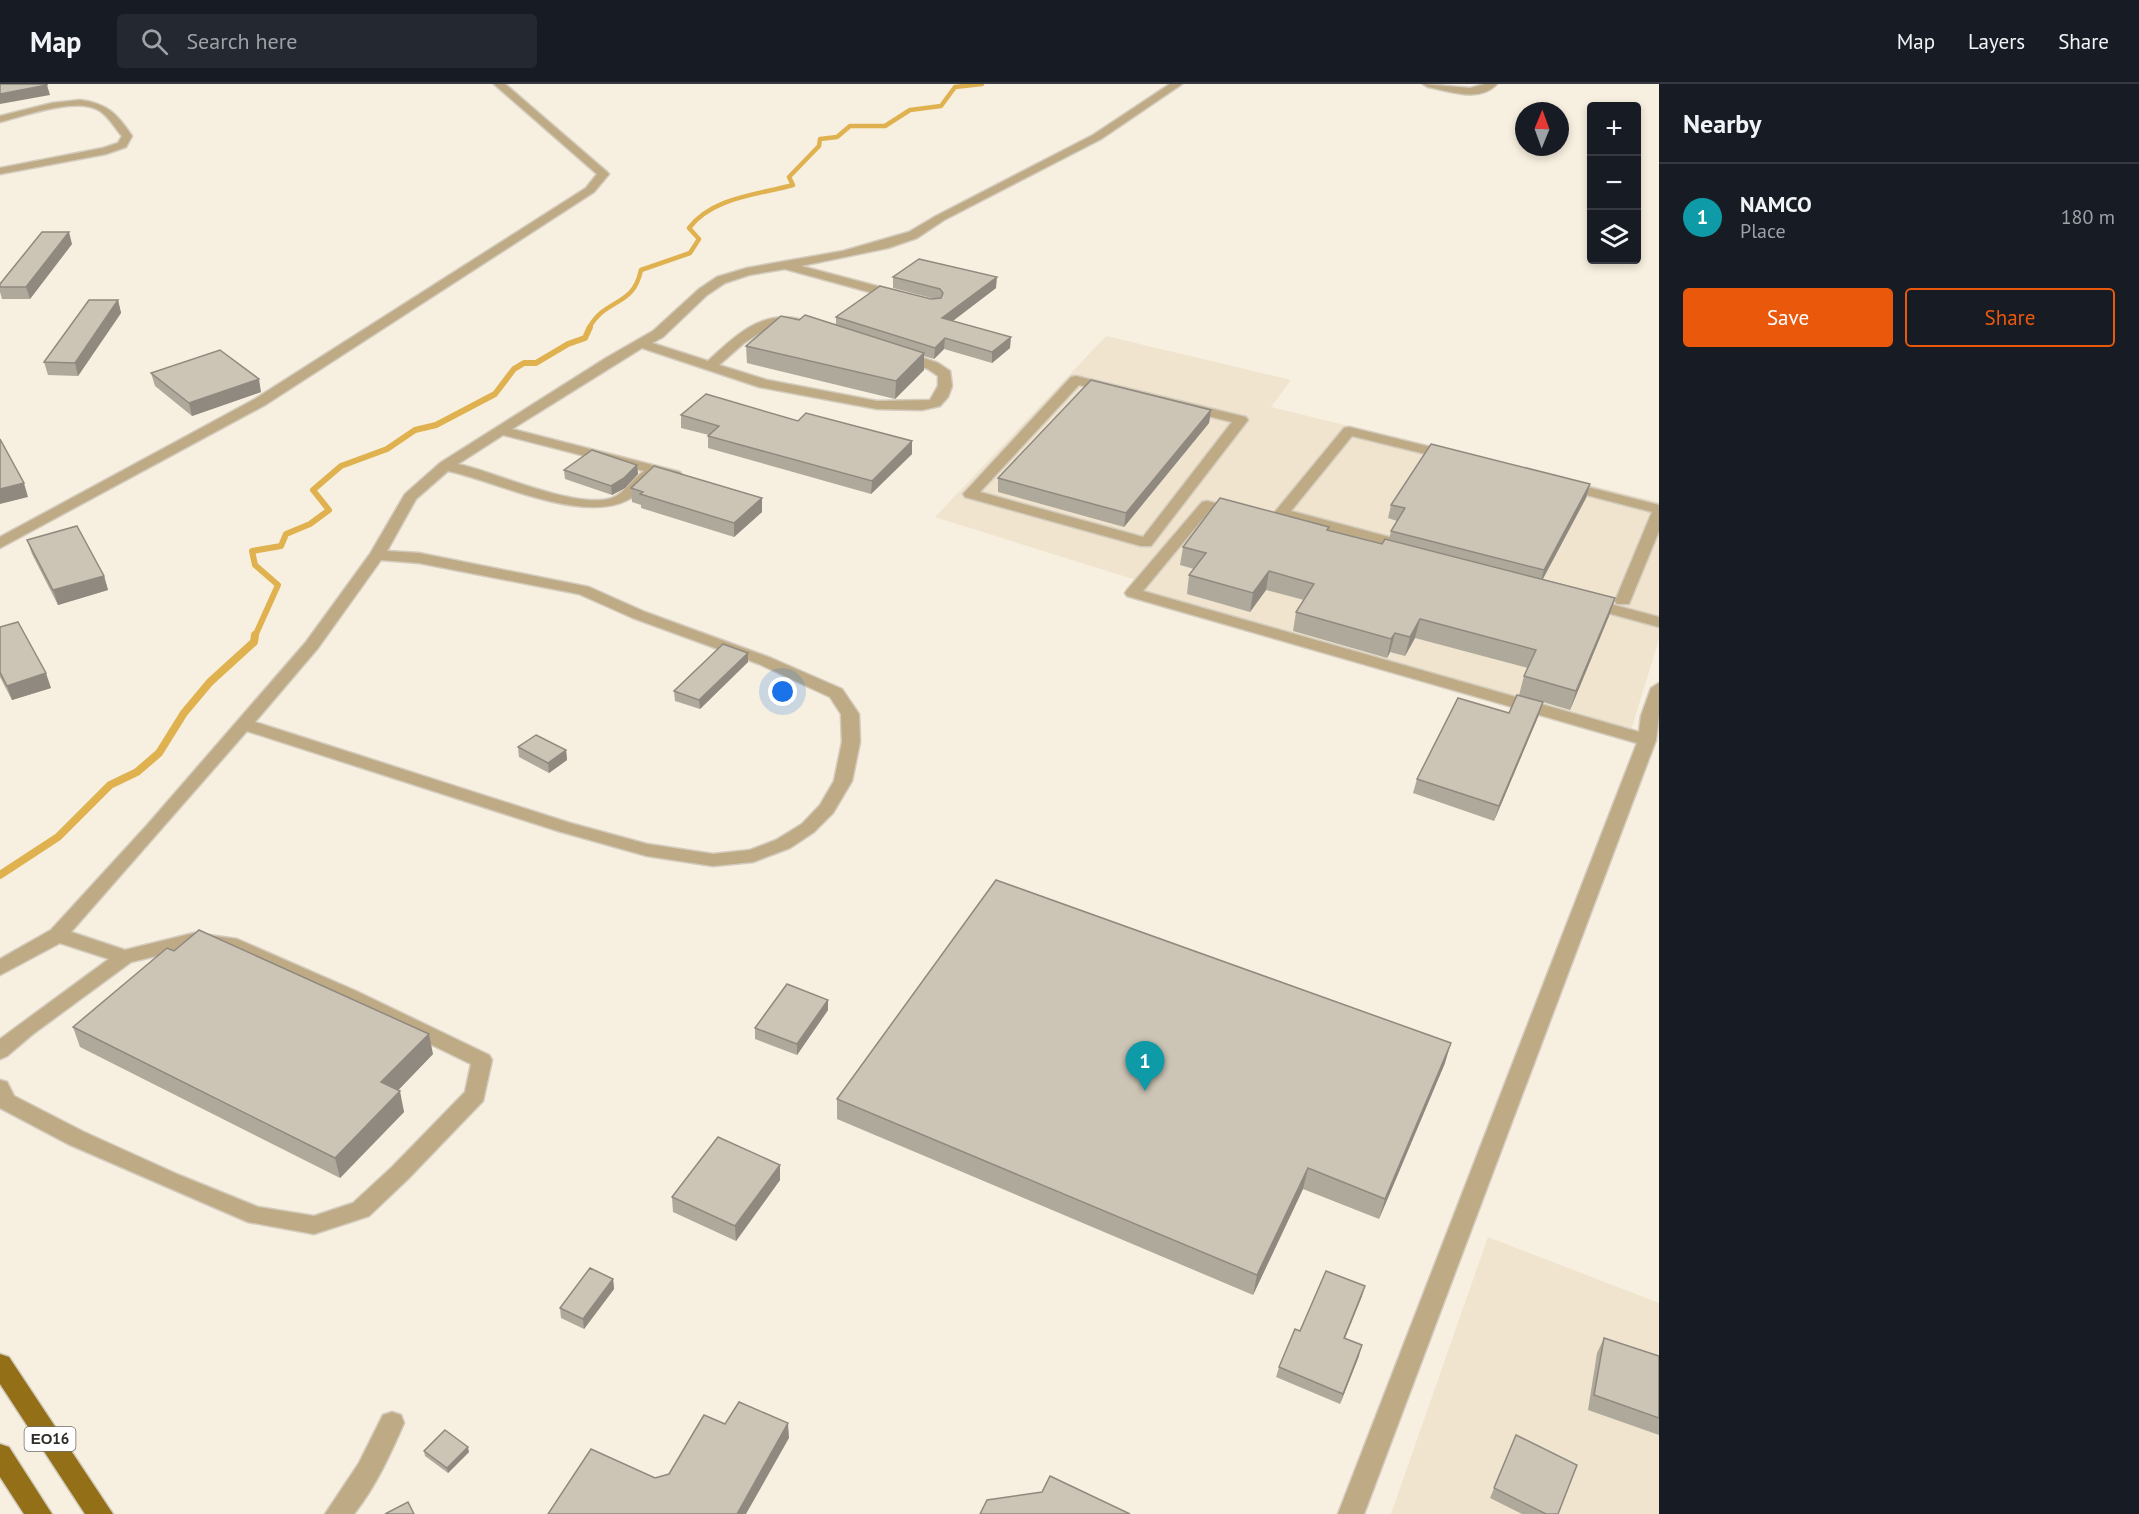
<!DOCTYPE html>
<html lang="en">
<head>
<meta charset="utf-8">
<style>
  :root { --surface:#171b24; --page:#242831; --text:#f1f3f6; --muted:#9ea1a6; --line:#363941; --accent:#ea580c }
  body { margin:0; font-family:"PT Sans",sans-serif; background:var(--page); color:var(--text) }
  .controls { position:absolute; right:18px; top:18px; display:grid; overflow:hidden; border-radius:6px; box-shadow:0 3px 9px #0003 }
  .controls button { width:54px; height:54px; display:grid; place-items:center; padding:0; border:0; border-bottom:2px solid var(--line); background:var(--surface); color:var(--text); font:30px sans-serif }
  .compass { position:absolute; left:1515px; top:18px; width:54px; height:54px; border-radius:50%; background:var(--surface); box-shadow:0 3px 9px #0003; rotate:1deg }
  .you { position:absolute; left:783px; top:608px; width:21px; height:21px; margin:-15px; border:4px solid #fff; border-radius:50%; background:#1a73e8; box-shadow:0 0 0 9px #1a73e833 }
  .badge { display:grid; place-items:center; width:39px; height:39px; border-radius:50%; background:var(--accent); color:#fff; font-size:20px; font-weight:700 }
  .pin { position:absolute; translate:-50% -50px; filter:drop-shadow(0 2px 3px #0008) }
  .pin::after { content:''; position:absolute; top:32px; width:21px; height:18px; background:inherit; clip-path:polygon(0 0,100% 0,50% 100%) }
  .list { margin:0; padding:0; list-style:none }
  h2 { display:flex; justify-content:space-between; align-items:center; height:78px; margin:0; padding:0 24px; font-size:26px }
  h2 small { font-size:20px; font-weight:400; color:var(--muted) }
  .list li { display:grid; grid-template-columns:39px 1fr auto; gap:18px; align-items:center; box-sizing:border-box; height:108px; padding:0 24px; border-top:2px solid var(--line) }
  .list b { display:block; font-size:22px; white-space:nowrap }
  .list p { margin:0; font-size:20px; white-space:nowrap; color:var(--muted) }
  .list em { font-size:20px; font-style:normal; color:var(--muted) }
  .actions { display:flex; gap:12px; padding:18px 24px }
  .actions a { flex:1; padding:14px 0; border:2px solid var(--accent); border-radius:6px; text-align:center; font-size:21px; color:var(--accent) }
  .actions .main { background:var(--accent); color:#fff }
  .icon { flex:none; width:33px; height:33px; fill:none; stroke:currentColor; stroke-width:2; stroke-linecap:round; stroke-linejoin:round }
  .map { position:relative; flex:none; width:1659px; height:1430px; overflow:hidden }
  header { display:flex; align-items:center; gap:36px; box-sizing:border-box; height:84px; padding:0 30px; background:var(--surface); border-bottom:2px solid var(--line) }
  header strong { font-size:28px }
  nav { display:flex; gap:33px; margin-inline-start:auto; font-size:21px }
  .search { width:420px; height:54px; background:var(--page); display:flex; align-items:center; gap:15px; box-sizing:border-box; padding:0 21px; border-radius:6px; color:var(--muted); font-size:22px }
  main { display:flex }
  aside { flex:1; background:var(--surface) }
  .map>svg:first-child { display:block }
  .built { fill:#f0e4ce }
  .lines { fill:none; stroke-linecap:round; stroke-linejoin:round }
  .stream-far2 { stroke:#dfb14f; stroke-width:4.5 }
  .stream-far1 { stroke:#dfb14f; stroke-width:6 }
  .stream { stroke:#dfb14f; stroke-width:8 }
  .minor-casing { stroke:#d3ccbe; stroke-width:3 }
  .major-casing { stroke:#d3ccbe; stroke-width:3 }
  .minor { fill:#beaa84; fill-rule:evenodd }
  .major { fill:#936f17; fill-rule:evenodd }
  .wall { fill:#afa99c }
  .shaded-wall { fill:#8f897f }
  .building { fill:#ccc4b5; stroke:#8f897f; stroke-width:1.5 }
  .labels { text-anchor:middle; stroke-width:4.5; stroke-linejoin:round; paint-order:stroke }
  .shield { fill:#fff; stroke:#6f6d68; stroke-width:1.5 }
  .shield-label { font-size:15px; font-weight:bold; fill:#312e28 }
</style>
</head>
<body>
<header>
<strong>Map</strong>
<div class="search"><svg class="icon" aria-label="search" viewBox="0 0 24 24"><circle cx="10" cy="10" r="6"/><path d="M15 15l6 6"/></svg>Search here</div>
<nav><a>Map</a><a>Layers</a><a>Share</a></nav>
</header>
<main>
<div class="map">
<svg width="1659" height="1430" viewBox="0 0 1659 1430">
  <rect width="100%" height="100%" fill="#f7efdf"/>
  <g class="built">
    <polygon points="1106,252 1291,296 1271,323 1659,418 1659,555 1629,653 1125,513 1136,496 935,433"/>
    <polygon points="1488,1153 1659,1219 1659,1430 1391,1430"/>
  </g>
  <g class="lines">
    <path class="stream-far2" d="M589,244C606,213 633,224 641,186L690,169L699,155L689,144C713,113 757,111 793,101L789,93L819,62L820,55L837,53L850,42H885L910,26L941,22L955,3L982,0"/>
    <polyline class="stream-far1" points="255,552 278,501 255,481 252,467 281,462 286,450 310,440 329,426 313,406 341,382 387,365 415,346 436,341 495,310 514,285 524,279 536,279 568,260 585,254 590,243"/>
    <polyline class="stream" points="0,791 58,753 110,701 137,688 159,669 184,629 210,598 254,558 255,551"/>
    <g class="minor-casing">
      <g id="minor">
        <polygon points="494,0 505,0 607,88 609,90 594,108 265,321 0,464 0,453 255,315 586,104 597,90"/>
        <path d="M1170,0H1182L1101,55L944,136L917,154L888,164L801,182L903,209L905,212L903,215H895L785,185L749,191L725,199L707,211L663,253L652,259L708,277C732,255 758,228 794,234C799,235 802,235 806,239L805,242L786,241L766,245L744,259L719,281L767,296L877,317L930,316L938,302V292L928,285L896,273L894,270L896,267L901,266L938,279L950,287L952,302L948,313L940,322L922,326L877,325L759,303L642,264L512,345L680,388L682,391L680,394L675,395L653,390C652,396 645,402 640,407C598,449 498,397 448,387L416,415L387,467L419,469L589,503L645,528L771,574L842,605L859,630L860,658L852,697L833,729L814,748L790,764L753,778L713,782L647,772L558,747L247,647L71,848L125,866L194,849L237,855L356,907L489,971L492,976L483,1017L408,1095L369,1132L314,1150L248,1138L68,1060L0,1024V996L7,998L14,1012L84,1048L179,1091L258,1123L314,1132L353,1119L392,1083L465,1008L471,980L342,917L227,866L194,863L131,878L33,950L7,972L0,975V955L109,875L60,859L0,891V875L51,846L148,740L306,558L370,470L405,410L440,379L606,274L653,247L699,205L717,193L747,184L843,167L909,148L936,132L1093,51ZM503,351L644,387C633,394 625,409 612,414C577,426 495,388 458,380ZM381,476L419,479L579,510L633,534L759,580L830,613L841,630L842,658L834,697L820,721L802,740L776,756L750,766L713,770L647,760L570,739L255,638L318,564Z"/>
        <path d="M1423,0L1470,4L1485,0H1497C1479,19 1450,7 1428,3Z"/>
        <path d="M80,16C107,19 118,31 132,52L126,63L106,70L0,90V84L103,64L118,59L122,52C115,44 109,33 100,27C77,12 25,32 0,38V32L52,19Z"/>
        <path d="M1076,292L1246,333L1248,336L1151,462H1141L965,413L963,410L1071,293ZM1079,301L1232,338L1143,453L980,408Z"/>
        <polygon points="1349,343 1455,369 1457,372 1450,376 1352,352 1291,427 1412,459 1415,462 1412,465 1402,465 1276,432 1274,429 1344,344"/>
        <polygon points="1564,397 1659,421 1659,447 1629,520 1617,520 1615,517 1652,428 1559,404 1557,401 1559,398"/>
        <polygon points="1207,417 1241,425 1243,428 1236,432 1210,426 1143,507 1639,648 1641,632 1651,604 1659,599 1659,631 1656,656 1364,1430 1338,1430 1637,659 1127,512 1125,509 1127,506 1202,418"/>
        <polygon points="1588,514 1659,533 1659,543 1582,522 1580,519"/>
        <path d="M392,1328L401,1331L404,1339C390,1371 376,1402 354,1430H325L359,1379L383,1331Z"/>
      </g>
    </g>
    <g class="major-casing">
      <g id="major">
        <polygon points="0,1270 9,1273 113,1430 85,1430 0,1300"/>
        <polygon points="0,1360 9,1363 52,1430 24,1430 0,1393"/>
      </g>
    </g>
    <use href="#minor" class="minor"/>
    <use href="#major" class="major"/>
  </g>
  <g class="wall">
    <polygon points="72,160 30,215 2,215 0,208 0,200"/>
    <polygon points="893,193 996,204 953,237 1010,264 992,279 944,265 934,275 924,272 924,286 895,315 747,279 746,262 799,236 836,240 836,233 935,215 893,204"/>
    <polygon points="118,216 121,229 78,292 48,291 44,278"/>
    <polygon points="151,289 261,308 192,332 155,302"/>
    <polygon points="1211,326 1209,339 1124,443 998,408 998,394"/>
    <polygon points="681,331 912,370 871,410 708,364 708,352 709,351 681,344"/>
    <polygon points="637,381 638,390 625,404 612,411 565,395 564,386"/>
    <polygon points="1590,400 1586,414 1543,495 1615,514 1609,532 1570,626 1543,618 1538,633 1494,737 1413,709 1417,695 1509,629 1519,611 1524,592 1528,584 1415,554 1405,572 1390,568 1387,574 1293,547 1296,528 1304,516 1266,506 1250,528 1187,510 1189,491 1194,485 1180,481 1183,463 1329,443 1328,447 1382,460 1389,456 1391,447 1397,437 1388,434 1391,421"/>
    <polygon points="631,404 762,414 762,428 734,453 641,424 641,421 632,418"/>
    <polygon points="27,456 104,492 108,506 58,521 32,470"/>
    <polygon points="0,543 51,604 12,616 0,593"/>
    <polygon points="748,578 700,625 675,617 674,607"/>
    <polygon points="518,663 566,666 567,676 549,689 519,673"/>
    <polygon points="828,926 797,971 755,955 755,944"/>
    <polygon points="73,943 433,970 398,1006 404,1028 340,1094 80,963"/>
    <polygon points="1445,979 1379,1135 1303,1105 1253,1211 837,1035 837,1015"/>
    <polygon points="780,1081 780,1096 736,1157 673,1128 672,1113"/>
    <polygon points="613,1195 614,1205 584,1245 561,1234 560,1224"/>
    <polygon points="1362,1212 1345,1254 1359,1272 1340,1320 1276,1293 1279,1283 1300,1247"/>
    <polygon points="1604,1254 1659,1272 1659,1351 1588,1326 1597,1269"/>
    <polygon points="1516,1351 1558,1430 1522,1430 1490,1414"/>
    <polygon points="424,1367 469,1368 448,1389 425,1372"/>
  </g>
  <g class="shaded-wall">
    <polygon points="47,1 50,11 0,20 0,10"/>
    <polygon points="69,148 72,160 30,215 26,203"/>
    <polygon points="997,193 996,204 942,245 942,234"/>
    <polygon points="118,216 121,229 78,292 75,279"/>
    <polygon points="1011,253 1010,264 992,279 992,268"/>
    <polygon points="945,254 944,265 934,275 935,264"/>
    <polygon points="924,269 924,286 895,315 896,297"/>
    <polygon points="259,295 261,308 192,332 189,319"/>
    <polygon points="1211,326 1209,339 1124,443 1126,429"/>
    <polygon points="912,357 912,370 871,410 872,397"/>
    <polygon points="637,381 638,390 625,404 612,411 611,402"/>
    <polygon points="24,399 28,413 0,420 0,405"/>
    <polygon points="1590,400 1586,414 1540,500 1544,486"/>
    <polygon points="762,414 762,428 734,453 734,439"/>
    <polygon points="1269,487 1266,506 1250,528 1253,509"/>
    <polygon points="104,492 108,506 58,521 53,506"/>
    <polygon points="1615,514 1609,532 1570,626 1576,607"/>
    <polygon points="1420,535 1415,554 1405,572 1410,553"/>
    <polygon points="1395,549 1390,568 1387,574 1391,555"/>
    <polygon points="748,569 748,578 700,625 699,616"/>
    <polygon points="46,589 51,604 12,616 7,602"/>
    <polygon points="1543,618 1538,633 1494,737 1499,722"/>
    <polygon points="566,666 567,676 549,689 548,679"/>
    <polygon points="828,916 828,926 797,971 797,960"/>
    <polygon points="429,950 433,970 386,1019 381,998"/>
    <polygon points="1451,959 1445,979 1379,1135 1385,1115"/>
    <polygon points="400,1007 404,1028 340,1094 335,1074"/>
    <polygon points="780,1081 780,1096 736,1157 735,1142"/>
    <polygon points="1308,1084 1303,1105 1253,1211 1257,1191"/>
    <polygon points="613,1195 614,1205 584,1245 583,1235"/>
    <polygon points="1365,1202 1362,1212 1341,1264 1344,1254"/>
    <polygon points="1362,1261 1359,1272 1340,1320 1343,1310"/>
    <polygon points="788,1339 789,1354 746,1430 737,1430"/>
    <polygon points="468,1363 469,1368 448,1389 447,1384"/>
  </g>
  <g class="building">
    <polygon points="0,0 47,0 47,1 0,10"/>
    <polygon points="42,148 69,148 26,203 0,203 0,200"/>
    <polygon points="919,175 997,193 942,234 1011,253 992,268 945,254 935,264 836,233 880,202 931,215 941,214 943,209 940,205 893,193"/>
    <polygon points="89,216 118,216 75,279 44,278"/>
    <polygon points="805,231 924,269 896,297 746,262 781,232 799,236"/>
    <polygon points="220,266 259,295 189,319 151,289"/>
    <polygon points="1091,296 1211,326 1126,429 998,394"/>
    <polygon points="706,310 798,337 806,329 912,357 872,397 708,352 719,342 681,331"/>
    <polygon points="0,355 24,399 0,405"/>
    <polygon points="1431,360 1590,400 1544,486 1391,447 1405,424 1391,421"/>
    <polygon points="592,366 637,381 624,394 611,402 564,386"/>
    <polygon points="654,382 762,414 734,439 640,410 643,408 631,404"/>
    <polygon points="1220,414 1329,443 1327,446 1382,460 1385,455 1615,514 1576,607 1524,592 1536,566 1420,535 1410,553 1395,549 1391,555 1296,528 1314,500 1269,487 1253,509 1189,491 1206,469 1183,463"/>
    <polygon points="77,442 104,492 53,506 27,456"/>
    <polygon points="18,538 46,589 7,602 0,588 0,543"/>
    <polygon points="723,560 748,569 699,616 674,607"/>
    <polygon points="1517,611 1543,618 1499,722 1417,695 1458,614 1509,629"/>
    <polygon points="536,651 566,666 548,679 518,663"/>
    <polygon points="996,796 1451,959 1385,1115 1308,1084 1257,1191 837,1015"/>
    <polygon points="199,846 429,950 381,998 400,1007 335,1074 73,943 167,864 174,867"/>
    <polygon points="787,900 828,916 797,960 755,944"/>
    <polygon points="718,1053 780,1081 735,1142 672,1113"/>
    <polygon points="590,1184 613,1195 583,1235 560,1224"/>
    <polygon points="1326,1187 1365,1202 1344,1254 1362,1261 1343,1310 1279,1283 1295,1245 1300,1247"/>
    <polygon points="1604,1254 1659,1272 1659,1334 1594,1311"/>
    <polygon points="739,1318 788,1339 737,1430 548,1430 591,1365 655,1394 669,1390 704,1331 725,1340"/>
    <polygon points="445,1346 468,1363 447,1384 424,1367"/>
    <polygon points="1516,1351 1577,1381 1558,1430 1546,1430 1494,1404"/>
    <polygon points="1050,1392 1130,1430 980,1430 987,1416 1042,1408"/>
    <polygon points="408,1418 414,1430 385,1430"/>
  </g>
  <g class="labels">
    <rect class="shield" x="24.5" y="1343" width="51" height="24" rx="4.5"/>
    <g class="shield-label">
      <text x="50" y="1360">ΕΟ16</text>
    </g>
  </g>
</svg>
<div class="controls">
<button>+</button>
<button>−</button>
<button><svg class="icon" aria-label="layers" viewBox="0 0 24 24"><path d="M12 4l9 5-9 5-9-5zM3 14l9 5 9-5"/></svg></button>
</div>
<svg class="compass" viewBox="-18 -18 36 36"><path d="M0-13l5 13h-10z" fill="#e53935"/><path d="M0 13l5-13h-10z" fill="#9ea1a6"/></svg>
<div class="you"></div>
<div class="pin badge" style="left:1145px;top:1007px;background:#0f9aa8">1</div>
</div>
<aside>
<h2>Nearby<small></small></h2>
<ul class="list">
<li><span class="badge" style="background:#0f9aa8">1</span><div><b>NAMCO</b><p>Place</p></div><em>180 m</em></li>
</ul>
<div class="actions"><a class="main">Save</a><a>Share</a></div>
</aside>
</main>
</body>
</html>
